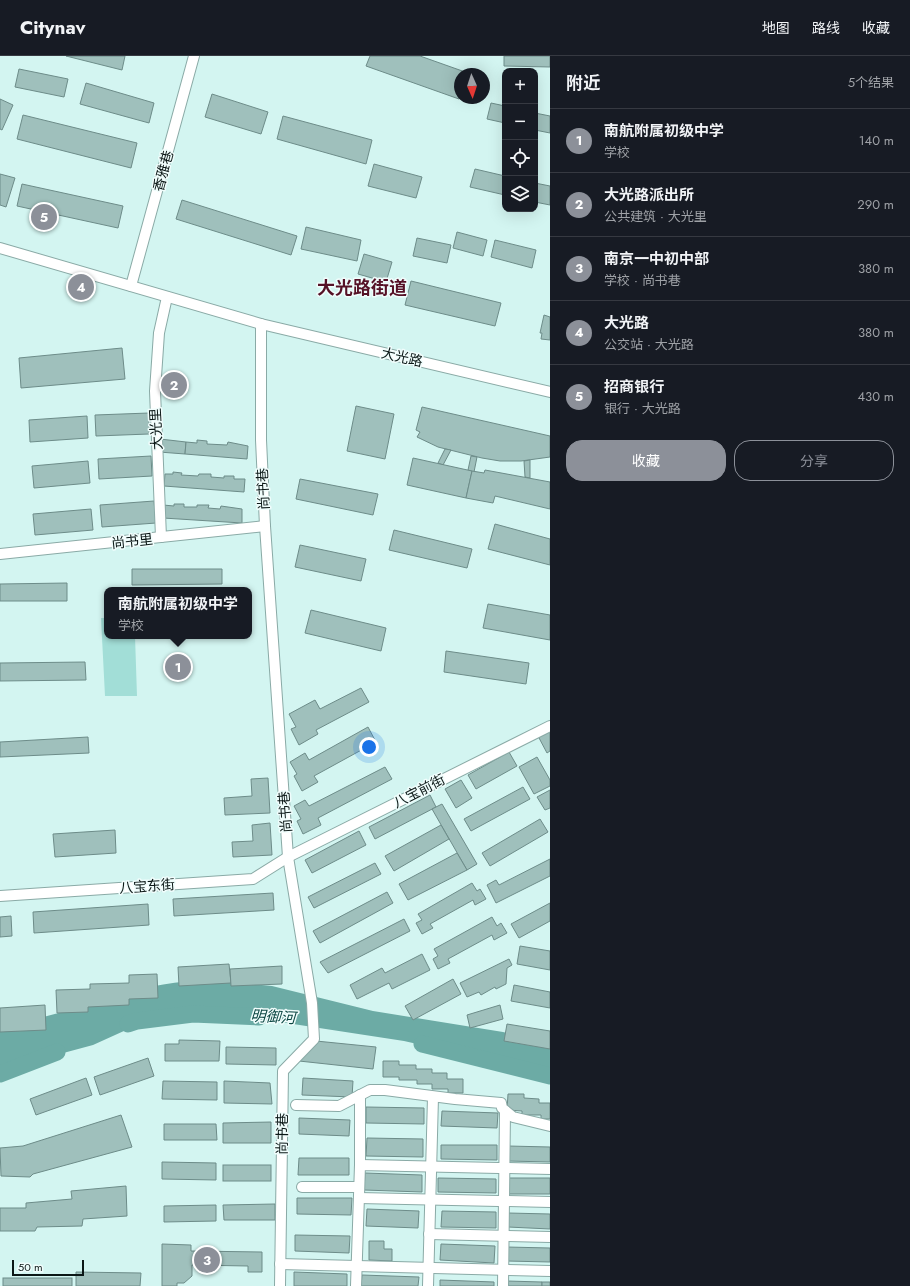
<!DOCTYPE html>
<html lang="zh">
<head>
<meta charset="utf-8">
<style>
  :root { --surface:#171b24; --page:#20242c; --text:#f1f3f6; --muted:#9ea1a6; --line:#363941; --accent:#8c9099 }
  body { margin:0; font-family:Jost,"Noto Sans SC",sans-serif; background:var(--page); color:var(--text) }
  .controls { position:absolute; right:12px; top:12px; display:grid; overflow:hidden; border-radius:8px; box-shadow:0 4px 16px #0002 }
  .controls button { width:36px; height:36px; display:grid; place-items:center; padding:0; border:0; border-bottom:1px solid var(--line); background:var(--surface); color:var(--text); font:20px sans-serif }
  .compass { position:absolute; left:454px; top:12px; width:36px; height:36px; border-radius:50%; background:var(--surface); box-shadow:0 4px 16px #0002; rotate:177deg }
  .scale { position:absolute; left:12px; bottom:10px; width:72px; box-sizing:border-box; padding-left:4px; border:2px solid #0b1716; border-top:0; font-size:11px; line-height:14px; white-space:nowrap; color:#0b1716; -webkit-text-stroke:3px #f0fdfc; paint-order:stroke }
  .you { position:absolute; left:369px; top:691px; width:14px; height:14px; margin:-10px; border:3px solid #fff; border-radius:50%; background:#1a73e8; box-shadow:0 0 0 6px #1a73e833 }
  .badge { display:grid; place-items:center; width:26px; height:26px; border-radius:50%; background:var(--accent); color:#fff; font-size:13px; font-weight:700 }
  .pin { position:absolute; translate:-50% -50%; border:2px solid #fff; box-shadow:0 1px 4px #0006 }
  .popup { position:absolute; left:104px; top:531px; width:148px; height:52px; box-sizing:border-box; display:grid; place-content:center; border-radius:8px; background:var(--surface); filter:drop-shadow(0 1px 3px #0005); font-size:13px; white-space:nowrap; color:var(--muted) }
  .popup b { font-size:15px; color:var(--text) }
  .popup::after { content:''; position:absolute; left:50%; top:100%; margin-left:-8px; border:8px solid transparent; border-top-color:var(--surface) }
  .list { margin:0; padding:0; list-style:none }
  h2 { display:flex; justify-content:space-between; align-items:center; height:52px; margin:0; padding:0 16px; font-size:17px }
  h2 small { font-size:13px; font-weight:400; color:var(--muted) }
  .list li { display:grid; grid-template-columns:26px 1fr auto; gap:12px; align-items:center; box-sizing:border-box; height:64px; padding:0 16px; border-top:1px solid var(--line) }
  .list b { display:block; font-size:15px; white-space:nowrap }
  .list p { margin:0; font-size:13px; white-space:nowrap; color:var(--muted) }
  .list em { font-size:13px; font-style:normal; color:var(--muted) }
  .actions { display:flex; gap:8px; padding:12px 16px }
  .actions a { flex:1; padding:9px 0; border:1px solid var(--accent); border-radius:16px; text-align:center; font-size:14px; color:var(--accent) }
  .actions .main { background:var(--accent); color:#fff }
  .icon { flex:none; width:22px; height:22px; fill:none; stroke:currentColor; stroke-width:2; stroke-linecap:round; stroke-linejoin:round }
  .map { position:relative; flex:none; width:550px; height:1230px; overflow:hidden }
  header { display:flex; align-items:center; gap:24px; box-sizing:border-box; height:56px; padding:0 20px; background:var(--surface); border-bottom:1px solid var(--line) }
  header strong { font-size:19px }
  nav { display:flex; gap:22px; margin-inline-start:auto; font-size:14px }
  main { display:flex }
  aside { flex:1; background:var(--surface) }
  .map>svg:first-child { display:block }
  .green { fill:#a2ded7 }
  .water { fill:#6caba5 }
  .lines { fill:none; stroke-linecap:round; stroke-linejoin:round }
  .river { stroke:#6caba5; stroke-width:17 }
  .building { fill:#9fc0bc; stroke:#6d8c89 }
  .minor-casing { stroke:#8aaaa6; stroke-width:12 }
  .minor { stroke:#fff; stroke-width:10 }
  .labels { text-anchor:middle; stroke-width:3; stroke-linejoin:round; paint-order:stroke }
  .street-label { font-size:14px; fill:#0b1716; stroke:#f0fdfc }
  .water-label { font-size:15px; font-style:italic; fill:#0b4642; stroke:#f0fdfc }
  .district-label { font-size:18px; font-weight:bold; fill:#551126; stroke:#f0fdfc }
</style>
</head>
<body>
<header>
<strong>Citynav</strong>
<nav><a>地图</a><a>路线</a><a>收藏</a></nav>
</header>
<main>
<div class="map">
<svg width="550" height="1230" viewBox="0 0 550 1230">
  <rect width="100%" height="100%" fill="#d3f5f1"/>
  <polygon class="green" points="101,562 107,562 107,580 135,580 137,640 105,640"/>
  <path class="water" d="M209,924L272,930L373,955L503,976L550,987V1018L404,985L209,955H180L157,960L93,989L15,1010L0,1012V969C40,965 80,950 119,939C148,930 178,925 209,924Z"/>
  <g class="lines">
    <g class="river">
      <polyline points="128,968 137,965 193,958 259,961"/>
      <polyline points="422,988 550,1020"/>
      <polyline points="0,1018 57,996"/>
    </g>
  </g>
  <g class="building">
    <polygon points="66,0 125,0 122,14"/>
    <polygon points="370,0 420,0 468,17 460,18 459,43 366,10"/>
    <polygon points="504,0 550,0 550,11 504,10"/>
    <polygon points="19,13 68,23 64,41 15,31"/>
    <polygon points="86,27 154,47 149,67 80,48"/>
    <polygon points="212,38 268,56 261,78 205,61"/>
    <polygon points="0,43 13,49 2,74 0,73"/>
    <polygon points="491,47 505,50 505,67 487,63"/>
    <polygon points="535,57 550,60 550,77 535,74"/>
    <polygon points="23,59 137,87 131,112 17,83"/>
    <polygon points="283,60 372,84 366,108 277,83"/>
    <polygon points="374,108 422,121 416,142 368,130"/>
    <polygon points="475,113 505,120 505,139 470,131"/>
    <polygon points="0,118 15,122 6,151 0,149"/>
    <polygon points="535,127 550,130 550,149 535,146"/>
    <polygon points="22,128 123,150 118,172 17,150"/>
    <polygon points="182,144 297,180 291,199 176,163"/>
    <polygon points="306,171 361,184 357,205 301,193"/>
    <polygon points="457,176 487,184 483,200 453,192"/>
    <polygon points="417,182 451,189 447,207 413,200"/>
    <polygon points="495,184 536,194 532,212 491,201"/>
    <polygon points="364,198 392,206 386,226 358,218"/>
    <polygon points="411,225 501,247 495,270 405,249"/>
    <polygon points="544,259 550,261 550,284 541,283 542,277 540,277"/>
    <polygon points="122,292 125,323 21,332 19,302"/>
    <polygon points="356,350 394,358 385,403 347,395"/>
    <polygon points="422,351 550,380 550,401 521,405 500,405 482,402 438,391 417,381 420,376 416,374"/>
    <polygon points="149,357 149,378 96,380 95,359"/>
    <polygon points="87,360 88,382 30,386 29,364"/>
    <polygon points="160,383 186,386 185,398 159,396"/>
    <polygon points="197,384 207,385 207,388 227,389 228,386 248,390 247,403 185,398 186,386 197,387"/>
    <polygon points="445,393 451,394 443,409 438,407"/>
    <polygon points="151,400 152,420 99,423 98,403"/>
    <polygon points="471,400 477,401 474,416 468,414"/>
    <polygon points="413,402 472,415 466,442 407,429"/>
    <polygon points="530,404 530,422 525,421 524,405"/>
    <polygon points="88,405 90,427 34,432 32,410"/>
    <polygon points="485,414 550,426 550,453 495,440 493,447 466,442 472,415 484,417"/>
    <polygon points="173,416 182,417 181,419 198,420 199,418 211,418 211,421 224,422 224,420 234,420 234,423 245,423 244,436 164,430 165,418 173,418"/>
    <polygon points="300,423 378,438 373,459 296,443"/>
    <polygon points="154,445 156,467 102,471 100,449"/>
    <polygon points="174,448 184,448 184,451 197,451 197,449 209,449 208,452 220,453 221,450 242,453 242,467 163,462 163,449 174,450"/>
    <polygon points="91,453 93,474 35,479 33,458"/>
    <polygon points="495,468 550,483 550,509 488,493"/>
    <polygon points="394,474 472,493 467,512 389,494"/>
    <polygon points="300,489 366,503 361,525 295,511"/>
    <polygon points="132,513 222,513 222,528 132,529"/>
    <polygon points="67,527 67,545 0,545 0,528"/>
    <polygon points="488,548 550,559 550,584 483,572"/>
    <polygon points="311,554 386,572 381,595 305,577"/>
    <polygon points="446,595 529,607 526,628 444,616"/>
    <polygon points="85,606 86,624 0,625 0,607"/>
    <polygon points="361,632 369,646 316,674 318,678 299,689 291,673 296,671 289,658 315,644 320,653"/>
    <polygon points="368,671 376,686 314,720 318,726 302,735 294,720 297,718 290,706 305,697 309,704"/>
    <polygon points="550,674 550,695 547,697 538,680"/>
    <polygon points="88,681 89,697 0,701 0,686"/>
    <polygon points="509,696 517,710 476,733 468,719"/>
    <polygon points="537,701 550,724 550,730 534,738 519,711"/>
    <polygon points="385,711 392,723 318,762 321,769 303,778 297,765 301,763 294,750 305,744 309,750"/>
    <polygon points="268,722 270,757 225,759 224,742 252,740 251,723"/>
    <polygon points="461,724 472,742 456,752 445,733"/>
    <polygon points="523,731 530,743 471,775 464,763"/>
    <polygon points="550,734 550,752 545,754 537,741"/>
    <polygon points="430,739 436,751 375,783 369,771"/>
    <polygon points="442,748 477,808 467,814 432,753"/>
    <polygon points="540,763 548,776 490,810 482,797"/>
    <polygon points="270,767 272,799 233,801 232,786 253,785 252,769"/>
    <polygon points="441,769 449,783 394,815 385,800"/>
    <polygon points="115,774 116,797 55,801 53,778"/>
    <polygon points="359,775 366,789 312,817 305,804"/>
    <polygon points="457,797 467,814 408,844 399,828"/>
    <polygon points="550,803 550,820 496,847 487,829 496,824 499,829"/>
    <polygon points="375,807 381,818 314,852 308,841"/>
    <polygon points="472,827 477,835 480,833 486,843 475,849 473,844 430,868 433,872 422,878 416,867 422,864 418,858"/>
    <polygon points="387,836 393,847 320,887 313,875"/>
    <polygon points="273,837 274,854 174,860 173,843"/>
    <polygon points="550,847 550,865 519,882 511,868"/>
    <polygon points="148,848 149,869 34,877 33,856"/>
    <polygon points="11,860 12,880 0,881 0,861"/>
    <polygon points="492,861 497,870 501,867 507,877 494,884 492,879 448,903 450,907 438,913 433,903 438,900 434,893"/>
    <polygon points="404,863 410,875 328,917 320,906"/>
    <polygon points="520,890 550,895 550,914 517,908"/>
    <polygon points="422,898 430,914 392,933 389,927 357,943 350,929 382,912 385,917"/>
    <polygon points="509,903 512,909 507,912 506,928 496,933 495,931 481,939 479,936 467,941 460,927"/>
    <polygon points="229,908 231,927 179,930 178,911"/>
    <polygon points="282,910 282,928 231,930 230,913"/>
    <polygon points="157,918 158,942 129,943 129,949 88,951 88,956 57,957 56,934 90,933 90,928 129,927 129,919"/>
    <polygon points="453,923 461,938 413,964 405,950"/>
    <polygon points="514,929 550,936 550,952 511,945"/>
    <polygon points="45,949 46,974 0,976 0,952"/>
    <polygon points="500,949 503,963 470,972 467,959"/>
    <polygon points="507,968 550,975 550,993 504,985"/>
    <polygon points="179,984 220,985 219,1005 165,1005 165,988 179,988"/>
    <polygon points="316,985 376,991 373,1013 299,1005"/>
    <polygon points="226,991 276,992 276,1009 226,1008"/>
    <polygon points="148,1002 154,1020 100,1039 94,1021"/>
    <polygon points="383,1005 399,1005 399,1009 416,1009 416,1013 432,1013 432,1017 447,1017 447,1023 463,1023 463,1037 448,1037 448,1033 432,1033 432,1028 417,1028 417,1024 399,1024 399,1021 383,1021"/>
    <polygon points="86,1022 92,1039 36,1059 30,1043"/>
    <polygon points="303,1022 353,1025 352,1041 302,1039"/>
    <polygon points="163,1025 217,1026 217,1044 162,1043"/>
    <polygon points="224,1025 270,1027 272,1048 224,1047"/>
    <polygon points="508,1038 524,1038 524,1042 539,1043 539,1047 550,1047 550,1063 541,1063 541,1059 522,1059 522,1055 507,1054"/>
    <polygon points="366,1051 424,1052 424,1068 366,1067"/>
    <polygon points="442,1055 498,1057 497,1072 441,1070"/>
    <polygon points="121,1059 132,1091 33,1118 30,1121 1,1120 0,1092 23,1090"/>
    <polygon points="299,1062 350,1064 349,1080 299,1078"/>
    <polygon points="271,1066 271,1087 223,1087 223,1067"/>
    <polygon points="164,1068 216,1068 217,1084 164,1084"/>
    <polygon points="367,1082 423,1083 423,1101 366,1100"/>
    <polygon points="441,1089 497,1089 497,1104 441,1103"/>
    <polygon points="508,1090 550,1091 550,1106 508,1105"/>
    <polygon points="299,1102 349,1102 349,1119 298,1119"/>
    <polygon points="162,1106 216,1107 216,1124 162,1123"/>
    <rect x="223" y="1109" width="48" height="16"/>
    <polygon points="365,1117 422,1119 422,1136 364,1134"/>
    <polygon points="438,1122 496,1123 496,1137 438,1136"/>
    <rect x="508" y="1122" width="42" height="16"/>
    <polygon points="126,1130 127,1160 83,1163 82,1170 37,1171 35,1175 0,1175 0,1152 26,1152 26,1147 72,1143 71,1135"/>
    <polygon points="297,1142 352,1142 351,1159 297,1158"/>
    <polygon points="275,1148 275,1164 224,1164 223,1149"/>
    <polygon points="216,1149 216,1165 164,1166 164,1150"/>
    <polygon points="367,1153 419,1155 418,1172 366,1170"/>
    <polygon points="442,1155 496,1156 496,1172 441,1171"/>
    <polygon points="508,1157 550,1158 550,1173 508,1171"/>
    <polygon points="295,1179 350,1180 349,1197 295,1195"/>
    <polygon points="369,1185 384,1185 384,1193 392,1193 392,1205 369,1204"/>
    <polygon points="162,1188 191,1189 191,1195 262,1196 262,1216 248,1216 248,1210 192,1209 192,1220 184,1227 177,1227 177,1230 162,1230"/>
    <polygon points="441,1188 495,1190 494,1207 440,1204"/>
    <polygon points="506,1191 550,1192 550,1206 506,1205"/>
    <polygon points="76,1216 141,1217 140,1230 76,1230"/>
    <polygon points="294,1216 347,1218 347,1230 294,1230"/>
    <polygon points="362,1219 419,1221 418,1230 361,1230"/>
    <rect x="3" y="1222" width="69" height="8"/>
    <polygon points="440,1224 494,1226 494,1230 440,1230"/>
    <polygon points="507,1225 542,1226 542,1230 506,1230"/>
    <rect x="542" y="1226" width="8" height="4"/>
  </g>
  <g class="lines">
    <g class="minor-casing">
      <g id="minor">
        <polyline points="0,192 261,268 550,336"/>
        <polyline points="131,230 194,0"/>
        <polyline points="261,268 261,384 265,470 288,801 312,947 314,983 283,1015 280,1230"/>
        <polyline points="161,481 155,335 159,277 167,241"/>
        <polyline points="0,498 265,470"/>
        <polyline points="0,840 253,823 288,801 550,670"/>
        <polyline points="360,1039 360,1109"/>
        <polyline points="296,1049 339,1050 370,1034 385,1034 455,1043 501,1047 502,1052 513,1061 550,1070"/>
        <polyline points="302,1131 359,1131"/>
        <polyline points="359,1142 550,1146"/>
        <polyline points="429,1178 550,1181"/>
        <polyline points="280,1208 550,1215"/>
        <polyline points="356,1230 360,1109 550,1113"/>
        <polyline points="428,1230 433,1041"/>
        <polyline points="503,1230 505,1055"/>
      </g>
    </g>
    <use href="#minor" class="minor"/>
  </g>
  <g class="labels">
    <g class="street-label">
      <text transform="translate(163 115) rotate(-75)" y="5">香雅巷</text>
      <text transform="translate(402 301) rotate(13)" y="5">大光路</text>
      <text transform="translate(156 373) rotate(-93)" y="5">大光里</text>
      <text transform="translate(263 433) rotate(-93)" y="5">尚书巷</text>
      <text transform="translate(132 485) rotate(-6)" y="5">尚书里</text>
      <text transform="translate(419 735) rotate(-27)" y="5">八宝前街</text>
      <text transform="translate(285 756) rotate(-94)" y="5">尚书巷</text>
      <text transform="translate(147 830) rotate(-4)" y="5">八宝东街</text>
      <text transform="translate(282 1078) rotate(-89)" y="5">尚书巷</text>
    </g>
    <g class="water-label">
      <text transform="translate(273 961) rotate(3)" y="5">明御河</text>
    </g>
    <g class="district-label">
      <text x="362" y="238">大光路街道</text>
    </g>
  </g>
</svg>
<div class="controls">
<button>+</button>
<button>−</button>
<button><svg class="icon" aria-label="locate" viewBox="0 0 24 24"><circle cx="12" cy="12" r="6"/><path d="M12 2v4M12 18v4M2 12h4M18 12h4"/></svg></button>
<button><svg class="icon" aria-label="layers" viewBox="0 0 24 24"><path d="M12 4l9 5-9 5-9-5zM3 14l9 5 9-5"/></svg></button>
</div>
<svg class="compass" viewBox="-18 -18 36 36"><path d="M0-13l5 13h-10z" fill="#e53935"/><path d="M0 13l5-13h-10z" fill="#9ea1a6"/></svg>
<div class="scale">50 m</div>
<div class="you"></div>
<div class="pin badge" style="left:178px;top:611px">1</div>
<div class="popup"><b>南航附属初级中学</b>学校</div>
<div class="pin badge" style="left:174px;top:329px">2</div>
<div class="pin badge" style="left:207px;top:1204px">3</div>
<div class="pin badge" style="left:81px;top:231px">4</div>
<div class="pin badge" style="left:44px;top:161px">5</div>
</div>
<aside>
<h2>附近<small>5个结果</small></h2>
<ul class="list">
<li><span class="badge">1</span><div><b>南航附属初级中学</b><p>学校</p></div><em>140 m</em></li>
<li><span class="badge">2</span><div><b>大光路派出所</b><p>公共建筑 · 大光里</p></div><em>290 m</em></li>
<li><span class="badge">3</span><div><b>南京一中初中部</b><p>学校 · 尚书巷</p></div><em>380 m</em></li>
<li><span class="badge">4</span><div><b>大光路</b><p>公交站 · 大光路</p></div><em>380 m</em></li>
<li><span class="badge">5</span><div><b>招商银行</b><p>银行 · 大光路</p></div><em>430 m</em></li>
</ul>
<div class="actions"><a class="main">收藏</a><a>分享</a></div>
</aside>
</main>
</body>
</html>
